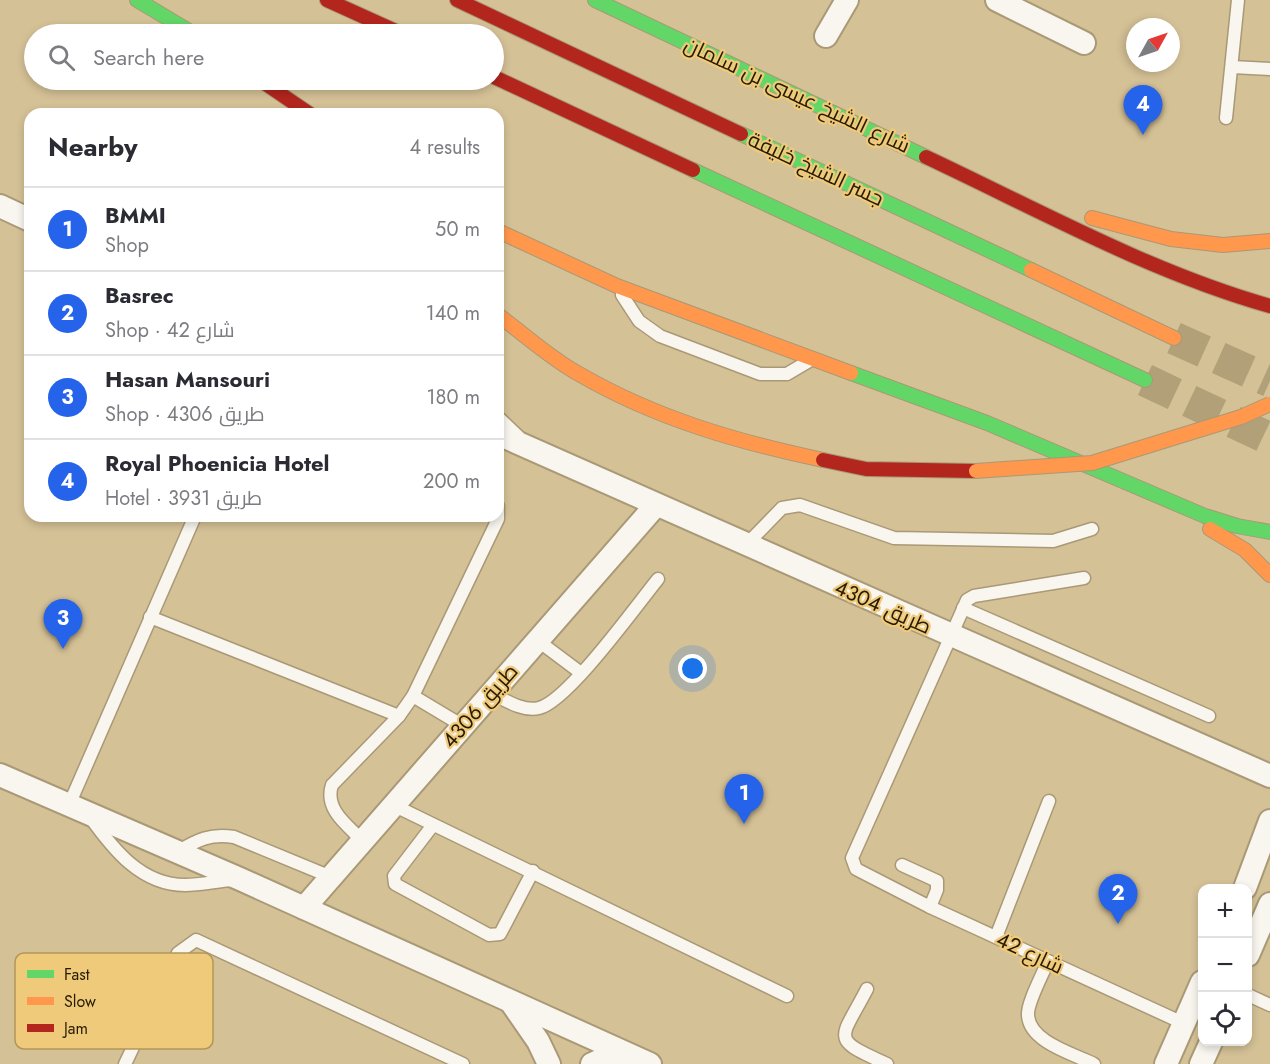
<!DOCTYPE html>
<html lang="en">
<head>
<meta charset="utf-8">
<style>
  :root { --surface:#fff; --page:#f2f2f3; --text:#2b2b33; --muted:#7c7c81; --line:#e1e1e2; --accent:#2563eb }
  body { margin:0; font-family:Jost,Cairo,sans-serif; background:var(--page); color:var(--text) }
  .controls { position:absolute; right:18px; bottom:18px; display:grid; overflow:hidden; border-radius:12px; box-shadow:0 3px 9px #0003 }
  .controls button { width:54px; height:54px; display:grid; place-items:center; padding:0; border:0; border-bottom:2px solid var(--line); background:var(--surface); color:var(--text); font:30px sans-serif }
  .compass { position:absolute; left:1126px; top:18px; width:54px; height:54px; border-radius:50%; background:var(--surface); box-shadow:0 3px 9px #0003; rotate:50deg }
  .you { position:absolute; left:693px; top:669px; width:21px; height:21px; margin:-15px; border:4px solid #fff; border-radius:50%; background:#1a73e8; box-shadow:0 0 0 9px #1a73e833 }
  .badge { display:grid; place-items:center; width:39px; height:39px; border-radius:50%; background:var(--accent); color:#fff; font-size:20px; font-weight:700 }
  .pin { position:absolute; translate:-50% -50px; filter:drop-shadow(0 2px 3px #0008) }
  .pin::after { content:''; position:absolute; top:32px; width:21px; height:18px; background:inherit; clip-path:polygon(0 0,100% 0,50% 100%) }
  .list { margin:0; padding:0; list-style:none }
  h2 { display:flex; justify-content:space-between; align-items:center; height:78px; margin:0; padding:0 24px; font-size:26px }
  h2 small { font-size:20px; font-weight:400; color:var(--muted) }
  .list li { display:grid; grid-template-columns:39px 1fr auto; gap:18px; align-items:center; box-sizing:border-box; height:84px; padding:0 24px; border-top:2px solid var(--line) }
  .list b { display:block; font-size:22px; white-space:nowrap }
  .list p { margin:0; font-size:20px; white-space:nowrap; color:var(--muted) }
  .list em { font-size:20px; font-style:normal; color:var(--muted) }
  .icon { flex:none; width:33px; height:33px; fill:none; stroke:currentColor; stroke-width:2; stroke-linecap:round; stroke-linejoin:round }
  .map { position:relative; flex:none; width:1270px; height:1064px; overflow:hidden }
  .search { position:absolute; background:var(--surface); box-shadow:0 3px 9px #0003; left:24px; top:24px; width:480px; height:66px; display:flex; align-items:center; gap:15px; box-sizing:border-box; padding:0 21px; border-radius:33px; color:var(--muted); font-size:22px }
  .panel { position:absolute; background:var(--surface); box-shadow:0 3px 9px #0003; left:24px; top:108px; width:480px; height:414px; border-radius:18px }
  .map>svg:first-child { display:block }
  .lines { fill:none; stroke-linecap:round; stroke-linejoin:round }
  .highway-tunnel { stroke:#b2a078; stroke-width:33; stroke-dasharray:33 16; stroke-linecap:butt }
  .lane-casing { stroke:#a99976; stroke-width:15 }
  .street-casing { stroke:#a99976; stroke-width:26 }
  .fast-casing { stroke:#a99976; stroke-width:16 }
  .slow-casing { stroke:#a99976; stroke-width:16 }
  .jam-casing { stroke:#a99976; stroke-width:16 }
  .lane { stroke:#f9f6ef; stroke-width:12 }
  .street { stroke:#f9f6ef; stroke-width:22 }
  .fast { stroke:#63d668; stroke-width:14 }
  .slow { stroke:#ff974d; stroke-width:14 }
  .jam { stroke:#b3261e; stroke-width:14 }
  .slow-bridge-casing { stroke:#a99976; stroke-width:16; stroke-linecap:butt }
  .slow-bridge { stroke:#ff974d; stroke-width:14 }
  .labels { text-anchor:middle; stroke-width:4.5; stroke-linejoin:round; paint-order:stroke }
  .street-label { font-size:21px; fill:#261b02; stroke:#f0ca7b }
  .key { fill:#f0ca7b; stroke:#b39657; stroke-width:1.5 }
  .key-label { font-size:16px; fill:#261b02 }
</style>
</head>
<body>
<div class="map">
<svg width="1270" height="1064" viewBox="0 0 1270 1064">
  <rect width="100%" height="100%" fill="#d5c196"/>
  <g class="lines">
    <g class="highway-tunnel">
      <polyline points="1174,338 1270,381"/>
      <polyline points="1145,380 1270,439"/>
    </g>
    <g class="lane-casing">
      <g id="lane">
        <polyline points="1232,67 1270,69"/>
        <polyline points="1226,118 1238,0"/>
        <polyline points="622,295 639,321 660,336 760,374 787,374 809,361"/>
        <polyline points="498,417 519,437"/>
        <polyline points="746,545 782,508 800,505 894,538 1053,541 1092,529"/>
        <polyline points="1084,578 974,596 967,600 852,858 856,869 930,907 1183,1023"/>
        <polyline points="963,608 1209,716"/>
        <polyline points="150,617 399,716"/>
        <polyline points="537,640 581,673"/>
        <path d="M491,693C505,700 523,712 539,708C568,701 636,606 658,579"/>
        <polyline points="413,696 463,726"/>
        <polyline points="69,805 195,516"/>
        <polyline points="393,805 787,996"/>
        <path d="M90,817C113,849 141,885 185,885C201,885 217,881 232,880"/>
        <polyline points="433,825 394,876 395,884 489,935 500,934 533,871"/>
        <path d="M363,841C347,825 324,809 332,785L399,716L413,696L498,519V506"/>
        <path d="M177,852C197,840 211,833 234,837L331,877"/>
        <polyline points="902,865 937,881 937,890 930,907"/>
        <polyline points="996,937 1049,801"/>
        <path d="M1048,961C1043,974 1027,1003 1028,1015C1029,1042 1074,1054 1094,1064"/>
        <path d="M867,989C840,1041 829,1038 887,1064"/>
        <polyline points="1248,995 1270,1005"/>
        <polyline points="125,1064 178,953 196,940 463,1064"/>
      </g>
    </g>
    <g class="street-casing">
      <g id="street">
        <polyline points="997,0 1084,43"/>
        <polyline points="826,36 847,0"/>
        <polyline points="0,206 30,220"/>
        <polyline points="498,434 1270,776"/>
        <polyline points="0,775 240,879 650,1064"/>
        <polyline points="1245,888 1270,821"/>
        <polyline points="304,908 656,505"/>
        <polyline points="1248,955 1270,904"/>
        <polyline points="511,1002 538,1041 549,1064"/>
        <polyline points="592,1064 603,1059 631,1056"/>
        <polyline points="1166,1064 1202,982"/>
        <polyline points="1201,1064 1211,1042"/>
      </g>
    </g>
    <g class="fast-casing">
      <g id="fast">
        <polyline points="137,0 194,34"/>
        <polyline points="595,0 926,157"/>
        <polyline points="741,134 1031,270"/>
        <polyline points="693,170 1145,380"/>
        <polyline points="851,373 987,423 1205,516 1237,526 1270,532"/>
      </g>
    </g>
    <g class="slow-casing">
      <g id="slow">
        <polyline points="1092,218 1171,239 1223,245 1270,241"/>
        <polyline points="498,231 617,286 851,373"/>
        <polyline points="1031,270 1174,338"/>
        <path d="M498,315C524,334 550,358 579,374C655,418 737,442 823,460"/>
        <polyline points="1210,529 1245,550 1270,575"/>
      </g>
    </g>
    <g class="jam-casing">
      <g id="jam">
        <polyline points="327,0 402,34"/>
        <polyline points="457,0 741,134"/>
        <polyline points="494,77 693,170"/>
        <polyline points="260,80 310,114"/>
        <path d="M926,157C1039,210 1150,272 1270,306"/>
        <polyline points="823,460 866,469 976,471"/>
      </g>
    </g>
    <use href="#lane" class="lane"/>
    <use href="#street" class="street"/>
    <use href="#fast" class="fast"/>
    <use href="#slow" class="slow"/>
    <use href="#jam" class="jam"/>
    <g class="slow-bridge-casing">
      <polyline id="slow-bridge" points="976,471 1092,463 1241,417 1270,404"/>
    </g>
    <use href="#slow-bridge" class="slow-bridge"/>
  </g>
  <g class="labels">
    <g class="street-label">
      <text transform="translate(797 95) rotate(25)" y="7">شارع الشيخ عيسى بن سلمان</text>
      <text transform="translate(816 169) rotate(25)" y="7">جسر الشيخ خليفة</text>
      <text transform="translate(883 607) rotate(24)" y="7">طريق 4304</text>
      <text transform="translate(480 706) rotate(-49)" y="7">طريق 4306</text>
      <text transform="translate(1030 953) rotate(25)" y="7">شارع 42</text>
    </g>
  </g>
  <rect x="15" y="953" width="198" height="96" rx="9" class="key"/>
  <rect x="27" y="970" width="27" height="8" fill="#63d668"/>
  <rect x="27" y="997" width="27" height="8" fill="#ff974d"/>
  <rect x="27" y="1024" width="27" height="8" fill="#b3261e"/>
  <g class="key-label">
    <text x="64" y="980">Fast</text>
    <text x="64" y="1007">Slow</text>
    <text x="64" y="1034">Jam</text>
  </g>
</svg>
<div class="controls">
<button>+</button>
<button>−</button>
<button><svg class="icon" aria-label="locate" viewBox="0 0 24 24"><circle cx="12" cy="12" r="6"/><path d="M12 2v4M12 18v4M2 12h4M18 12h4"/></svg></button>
</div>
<svg class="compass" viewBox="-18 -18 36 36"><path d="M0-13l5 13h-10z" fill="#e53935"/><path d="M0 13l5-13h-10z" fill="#7c7c81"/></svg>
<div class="you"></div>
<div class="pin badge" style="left:744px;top:824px">1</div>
<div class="pin badge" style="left:1118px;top:924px">2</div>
<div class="pin badge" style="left:63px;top:649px">3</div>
<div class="pin badge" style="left:1143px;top:135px">4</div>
<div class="search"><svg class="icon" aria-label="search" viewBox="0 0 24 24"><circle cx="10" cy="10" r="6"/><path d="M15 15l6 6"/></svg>Search here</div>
<section class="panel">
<h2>Nearby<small>4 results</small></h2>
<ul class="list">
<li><span class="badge">1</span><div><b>BMMI</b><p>Shop</p></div><em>50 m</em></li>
<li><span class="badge">2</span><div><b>Basrec</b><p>Shop · شارع 42</p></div><em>140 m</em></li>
<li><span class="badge">3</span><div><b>Hasan Mansouri</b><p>Shop · طريق 4306</p></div><em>180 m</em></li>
<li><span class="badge">4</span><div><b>Royal Phoenicia Hotel</b><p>Hotel · طريق 3931</p></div><em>200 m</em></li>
</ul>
</section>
</div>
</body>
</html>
